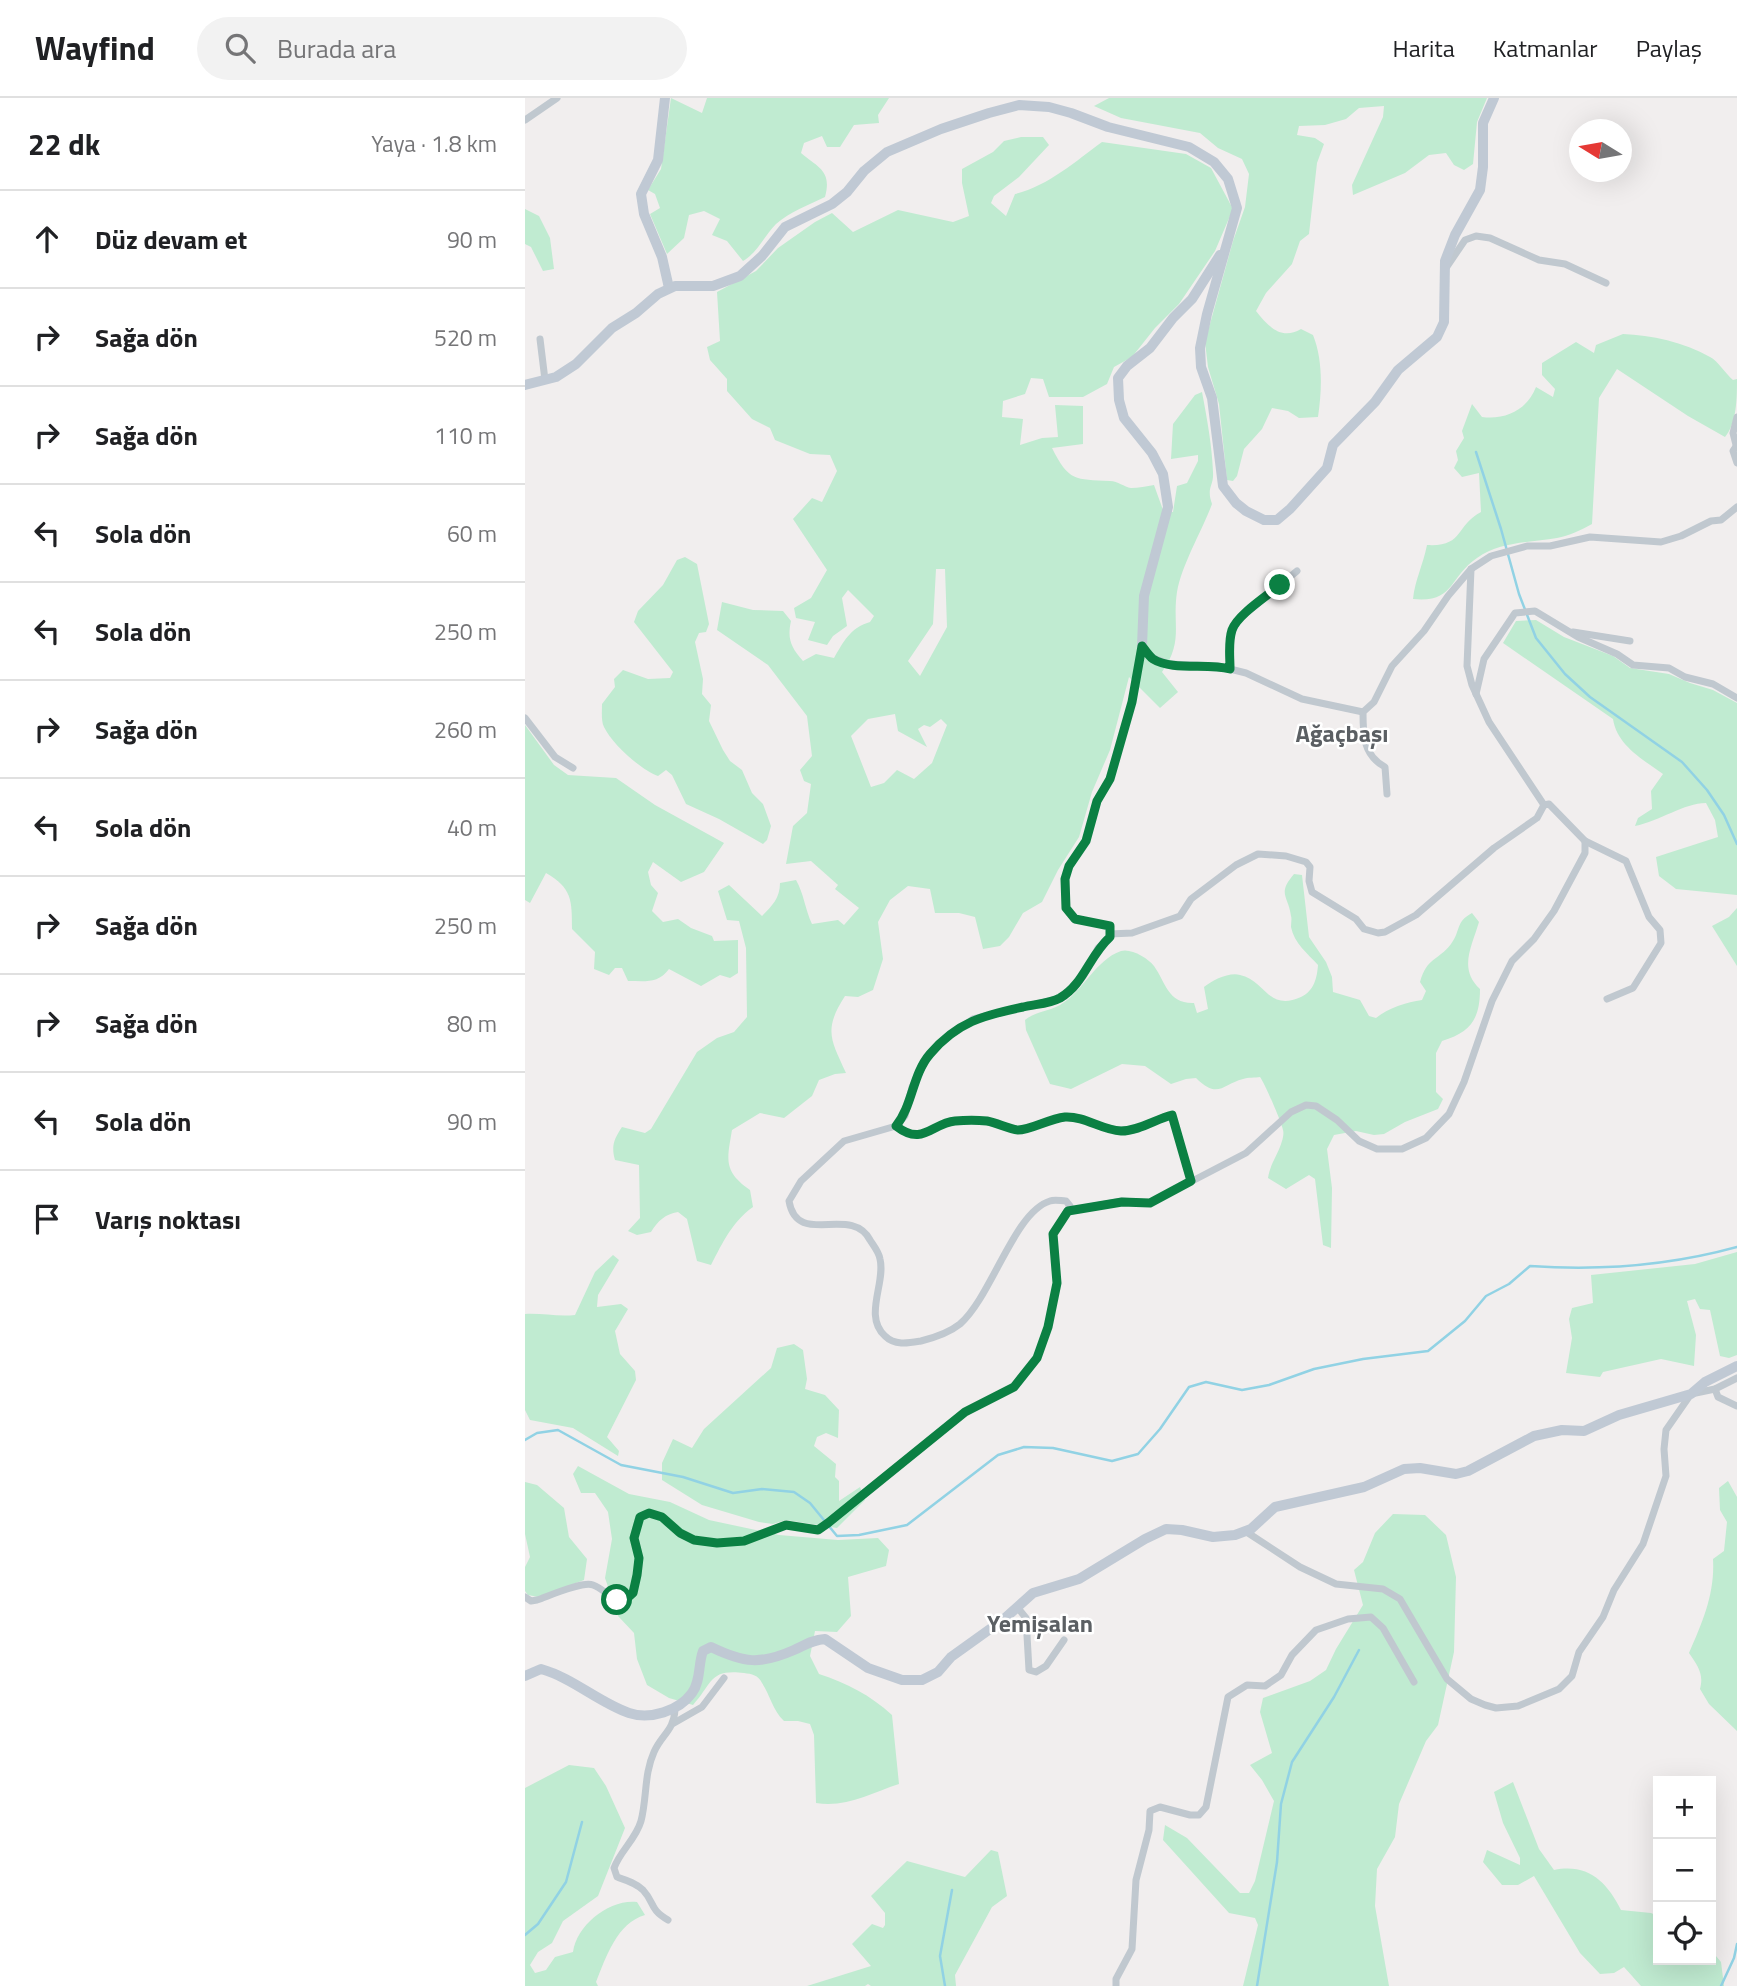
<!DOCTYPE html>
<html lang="tr">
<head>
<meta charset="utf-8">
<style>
  :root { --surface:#fff; --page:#f2f2f2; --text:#202124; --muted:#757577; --line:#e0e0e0 }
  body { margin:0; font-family:"Titillium Web",sans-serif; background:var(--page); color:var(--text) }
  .controls { position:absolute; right:21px; bottom:21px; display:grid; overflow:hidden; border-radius:0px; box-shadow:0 7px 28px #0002 }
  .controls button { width:63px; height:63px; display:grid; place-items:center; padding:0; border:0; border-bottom:2px solid var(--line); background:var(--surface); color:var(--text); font:35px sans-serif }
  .compass { position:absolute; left:1044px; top:21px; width:63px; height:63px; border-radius:50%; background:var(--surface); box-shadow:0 7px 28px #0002; rotate:281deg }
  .stop { position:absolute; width:21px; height:21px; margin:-16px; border:5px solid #0b8043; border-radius:50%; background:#fff }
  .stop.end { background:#0b8043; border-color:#fff; box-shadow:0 2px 7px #0008 }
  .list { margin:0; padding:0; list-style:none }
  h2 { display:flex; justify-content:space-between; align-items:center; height:91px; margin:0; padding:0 28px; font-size:30px }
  h2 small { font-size:23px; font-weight:400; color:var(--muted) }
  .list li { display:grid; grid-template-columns:46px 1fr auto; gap:21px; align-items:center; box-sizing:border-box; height:98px; padding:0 28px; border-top:2px solid var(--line) }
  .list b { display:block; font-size:26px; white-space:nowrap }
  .list em { font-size:23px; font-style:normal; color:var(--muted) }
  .icon { flex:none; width:38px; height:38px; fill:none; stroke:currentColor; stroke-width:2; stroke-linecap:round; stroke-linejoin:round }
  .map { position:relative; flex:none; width:1212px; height:1888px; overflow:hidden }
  header { display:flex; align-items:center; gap:42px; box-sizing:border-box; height:98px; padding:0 35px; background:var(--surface); border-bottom:2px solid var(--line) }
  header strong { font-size:33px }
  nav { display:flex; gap:38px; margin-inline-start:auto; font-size:24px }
  .search { width:490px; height:63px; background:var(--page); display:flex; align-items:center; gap:18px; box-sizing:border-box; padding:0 24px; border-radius:38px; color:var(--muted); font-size:26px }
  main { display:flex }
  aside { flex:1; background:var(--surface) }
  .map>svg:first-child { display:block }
  .green { fill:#c0ebd1; fill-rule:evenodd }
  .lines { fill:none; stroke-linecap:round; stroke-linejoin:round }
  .stream { stroke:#91d2e4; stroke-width:2.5 }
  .street { stroke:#c0c8cf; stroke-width:7 }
  .secondary { stroke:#c0c9d4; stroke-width:10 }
  .route { stroke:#0b8043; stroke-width:9 }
  .labels { text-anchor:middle; stroke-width:5; stroke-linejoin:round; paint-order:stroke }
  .quarter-label { font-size:24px; font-weight:bold; fill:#5b5f63; stroke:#fff }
</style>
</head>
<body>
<header>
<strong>Wayfind</strong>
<div class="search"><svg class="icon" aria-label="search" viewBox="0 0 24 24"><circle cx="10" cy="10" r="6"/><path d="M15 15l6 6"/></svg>Burada ara</div>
<nav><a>Harita</a><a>Katmanlar</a><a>Paylaş</a></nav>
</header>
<main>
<aside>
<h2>22 dk<small>Yaya · 1.8 km</small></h2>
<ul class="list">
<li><svg class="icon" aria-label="ahead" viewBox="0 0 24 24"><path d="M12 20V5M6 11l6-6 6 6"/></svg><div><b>Düz devam et</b></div><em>90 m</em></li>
<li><svg class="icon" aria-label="right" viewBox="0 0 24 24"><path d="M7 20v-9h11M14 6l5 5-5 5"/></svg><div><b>Sağa dön</b></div><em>520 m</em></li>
<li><svg class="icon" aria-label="right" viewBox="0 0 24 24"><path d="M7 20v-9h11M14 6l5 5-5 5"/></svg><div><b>Sağa dön</b></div><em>110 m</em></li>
<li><svg class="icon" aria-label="left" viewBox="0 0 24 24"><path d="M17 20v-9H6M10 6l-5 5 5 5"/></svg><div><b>Sola dön</b></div><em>60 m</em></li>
<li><svg class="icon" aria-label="left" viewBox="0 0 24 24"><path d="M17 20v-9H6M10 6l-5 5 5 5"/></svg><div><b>Sola dön</b></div><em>250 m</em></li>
<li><svg class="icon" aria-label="right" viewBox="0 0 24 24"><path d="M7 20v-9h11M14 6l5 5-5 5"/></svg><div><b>Sağa dön</b></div><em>260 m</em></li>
<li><svg class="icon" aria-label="left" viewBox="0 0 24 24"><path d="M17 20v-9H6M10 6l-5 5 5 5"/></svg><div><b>Sola dön</b></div><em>40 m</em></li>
<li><svg class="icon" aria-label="right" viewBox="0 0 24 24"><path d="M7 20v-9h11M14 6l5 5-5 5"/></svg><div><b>Sağa dön</b></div><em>250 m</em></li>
<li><svg class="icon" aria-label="right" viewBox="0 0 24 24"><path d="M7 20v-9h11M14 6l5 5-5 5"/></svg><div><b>Sağa dön</b></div><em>80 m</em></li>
<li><svg class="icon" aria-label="left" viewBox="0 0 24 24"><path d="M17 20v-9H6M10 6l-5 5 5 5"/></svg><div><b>Sola dön</b></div><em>90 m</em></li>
<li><svg class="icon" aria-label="arrive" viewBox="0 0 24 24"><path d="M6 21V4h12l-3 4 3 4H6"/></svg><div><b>Varış noktası</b></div></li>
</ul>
</aside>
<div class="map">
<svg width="1212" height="1888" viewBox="0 0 1212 1888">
  <rect width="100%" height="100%" fill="#f1eeee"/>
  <g class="green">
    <path d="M146,0L177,15L182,0H364L353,17L354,25L329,27L315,49H302L297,38L279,45L276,55C294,70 307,73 300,99C283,107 265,114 251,126C239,138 233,154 218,163L202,143L187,137L195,121L179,113L164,117L159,140L142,156L125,116L135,110L130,96L123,92L136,71Z"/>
    <path d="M584,0H962L952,24L948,66L939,72L929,67L921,55L904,57L880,75L828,97L827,87L858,19L859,8L834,10L821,21L800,27L774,28L772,37L790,40L799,46L792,65L784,136L775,143L767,166L741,195L731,213C743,228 756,243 776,231L788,237C798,262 797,292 793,319L774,320L763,313L747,310L737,331L719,351L712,378L708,383L702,382L694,306L683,269L680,244L708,143L720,109L724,76L717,61L693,50L675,35L596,20L569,8Z"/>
    <path d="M496,39H518L524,47L494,79L469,98L466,105L481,118L490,96C523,88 551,63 577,44L661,56L686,70L708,111L690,153L654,206L630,230L607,259L589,269L582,286L558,299H524L518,281L506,280L500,296L478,303L477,319L498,321L495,347L517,340L533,339L530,307L558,308V346L527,350C544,384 550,381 585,383C593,383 599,389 606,390C613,390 622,388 629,387L638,412L648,414L652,388L662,385L673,363V357L646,361L648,326L670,297L677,294C682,321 687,347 688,374C689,389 681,389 687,406C677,433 657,466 652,494C647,527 659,543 637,574L653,594L635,610L604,579L585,652L567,694L554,739L533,772L517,804L498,815L484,839L475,848L458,851L450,819L434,815H410L405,791L383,788L365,802L353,824L358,861L348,892L333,899L320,898C298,932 306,942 321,975L310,976L294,982L287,998L259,1020L235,1015L207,1032C202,1062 198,1073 225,1092L228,1109C207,1124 198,1144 186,1167L172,1163L162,1121L153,1114C140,1116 133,1123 126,1134L112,1137L103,1133L115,1120L114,1067L90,1062C86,1048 89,1041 97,1029L120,1035L126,1031L172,954L192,940L209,934L222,919L221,850L214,823L202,822L193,793L204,787L237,818C247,808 255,800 255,785L271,782C279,796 280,811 287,826L313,822L319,827L334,810L310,791L313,787L286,763L261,766L268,728L282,715L286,686L279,683L275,672L287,658L282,618L243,567L192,532L197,504L228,512L258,513L266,523C262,541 266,549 278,563L291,556L309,560C319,543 325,530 345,524L349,518L323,492L317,500L322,528L308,538L302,547L283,542L290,524L271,520L269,510L286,500L302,472L268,421L287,400L297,404L312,373L305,357L285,356L250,342L245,330L227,321L202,293V281L185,262L182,249L195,243L192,194L231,173L253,150L290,124L307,115L328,134L373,112L428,124L444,118L437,85V71L468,54L479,43ZM411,471H420L422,529L395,578L383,563L408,526ZM370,616L373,633L402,649L393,631L399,627L405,629L416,621L422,627L407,665L389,681L372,672L359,685L346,689L326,638L343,621Z"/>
    <polygon points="0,111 14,118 25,140 29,171 18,173 6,149 0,146"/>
    <path d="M1098,236C1126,237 1159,244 1185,259C1193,263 1200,275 1208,282L1212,281C1212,299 1212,325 1200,339L1163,318L1092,271L1074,300L1067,426C1056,432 1044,438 1032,440C1005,445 976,443 952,460C923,480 930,505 888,501C890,482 898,467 902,447C939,449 930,428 956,414L954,375L937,379L929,370L933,362L931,353L939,340L937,333L947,306L957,319C981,322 1002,312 1011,289L1028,299L1030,291L1017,277V265L1051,244L1069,255L1071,247Z"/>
    <path d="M160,459L172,466L184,526L181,534L174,535L170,544L178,581L177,596L186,607L184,623L198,652L205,663L217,672L227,695L238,706L246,728L242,742L238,746L194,721L161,706L147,677L141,672L133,678C116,672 87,646 79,629C76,623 77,613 77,606L90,589L89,581L98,572L123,581L145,580L148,574L109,524L113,513L138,487L152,462Z"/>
    <path d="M1011,522L1039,539L1088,558L1105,570L1144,576L1165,585L1188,592L1212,605V797L1151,791L1134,778L1131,759L1193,739L1190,722L1181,705C1159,705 1135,723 1110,728L1113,720L1127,711L1126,693L1138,676C1117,661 1092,647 1088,621L978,545L991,523Z"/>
    <path d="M0,627L29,667L43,677L91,680L130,707L199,745L179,774L156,784L128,764L123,774L126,787L133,795L127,813L138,824L153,821L166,830L187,838L189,843L213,842V875L205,880L195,877L176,888L144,871C133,886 120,883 103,883L97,870H90L84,877L69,871L70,854L47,831C47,802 47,790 21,775L5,805L0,802Z"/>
    <path d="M769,776L777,777L784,839L801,864L807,879L808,894L835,902L844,918L851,920C863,910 882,904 897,902L901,893L895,884C902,859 913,863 926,846C936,833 930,824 947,815L954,824C947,848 933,871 955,891C955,921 946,934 917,943L911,955V994L918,1001L913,1011L880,1024L859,1036L849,1037L831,1033L809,1037L802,1051L807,1090L806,1150L798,1147L790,1081L784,1077L761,1091L743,1080C745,1066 753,1057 757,1043C758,1040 759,1035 758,1032C757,1025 739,984 735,979C730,980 723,979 718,981C698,986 693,1002 671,980L661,981L646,986L620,968L597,966L546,991L525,986L501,932L500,922C511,913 523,914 535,907C558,894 570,862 596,853C606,850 623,860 629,868C641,885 643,906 669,905L672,915L683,911L679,889C688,882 704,874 715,877C740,882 743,914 776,899C789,893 792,880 793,867C783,856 769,845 766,829C766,825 767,821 766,818C763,797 752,796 769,776Z"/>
    <polygon points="1212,810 1212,868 1187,828 1204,819"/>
    <polygon points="1212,1154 1212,1257 1204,1260 1195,1258 1185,1212 1175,1211 1170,1201 1162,1203 1171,1237 1169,1268 1136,1261 1078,1274 1075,1279 1041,1275 1047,1240 1044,1221 1047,1210 1068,1205 1066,1177 1170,1166"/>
    <path d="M88,1157L94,1162L73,1197L72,1209L96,1206L103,1211L90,1233L95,1256L110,1273L111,1282L82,1339L94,1353L93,1358L48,1330L5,1322L0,1312V1216C17,1215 33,1219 50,1217L70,1174Z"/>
    <polygon points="269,1246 278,1252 282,1281 280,1291 300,1297 314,1312 313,1340 301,1335 292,1339 289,1348 311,1366 310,1379 314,1383 314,1403 335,1389 340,1402 312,1430 261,1422 248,1426 234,1424 177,1407 137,1382 137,1365 148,1341 167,1350 179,1331 246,1270 252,1250"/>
    <path d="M53,1368L104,1396L145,1404L184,1422L254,1437L313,1442L353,1440L364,1452L361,1468L323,1479L326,1518L312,1534L290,1533L285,1558L294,1576C322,1585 345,1597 367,1617L374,1686C346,1695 321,1710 291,1705L289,1637L285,1626L273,1623H259C248,1613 245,1597 237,1585C233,1577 227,1576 219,1575C184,1571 188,1585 168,1607L144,1600L122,1587L112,1561L109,1535L93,1518L80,1480L87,1441L83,1414L70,1395H56L48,1376Z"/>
    <path d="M1203,1383L1212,1399V1633L1184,1606L1175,1591C1179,1576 1173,1568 1164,1555C1178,1523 1190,1495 1188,1461L1199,1453L1202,1424L1195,1412L1194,1390Z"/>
    <polygon points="0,1384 12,1387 39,1410 44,1439 62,1461 59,1482 13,1499 3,1497 0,1493 0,1469 5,1459 0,1436"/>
    <polygon points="868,1416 900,1417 921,1437 931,1479 929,1554 913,1627 901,1643 874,1706 870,1739 852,1771 850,1808 864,1888 718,1888 733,1827 730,1820 704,1815 638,1742 640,1727 662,1740 715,1795 724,1795 730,1783 749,1703 737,1682 725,1667 747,1655 735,1614 738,1600 785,1583 801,1572 811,1551 838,1507 829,1472 838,1464 850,1435"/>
    <path d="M44,1667L69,1670L81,1688L100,1730L73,1798L38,1823L27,1845L13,1854L5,1867L10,1875L21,1872L30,1859L48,1854C52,1827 84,1801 112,1804L120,1817C92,1825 81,1859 71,1884L73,1888H0V1690Z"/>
    <path d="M988,1684L1014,1751L1029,1772C1063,1765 1082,1784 1096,1812L1126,1815L1133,1818V1862H1186V1852L1196,1864L1199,1888H1116L1099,1869L1089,1875L1075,1876L1055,1855L1009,1778L993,1787H977L958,1764L962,1752L995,1767V1760L978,1725L969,1694Z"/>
    <polygon points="466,1752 473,1754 482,1798 467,1809 430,1877 431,1888 346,1888 343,1886 340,1888 282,1888 346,1868 327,1846 347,1826 358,1830 360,1827 360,1815 346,1798 382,1763 440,1779"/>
  </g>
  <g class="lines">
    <g class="stream">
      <polyline points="951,354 976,431 994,496 1011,540 1040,576 1065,599 1157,664 1182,692 1199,717 1212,746"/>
      <path d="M0,1342L12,1335L33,1332L96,1367L158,1379L208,1395L237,1391L269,1394L285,1405L312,1438L334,1437L382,1427L473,1357L499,1349L528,1350L587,1363L613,1356L635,1331L664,1289L681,1284L717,1292L744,1287L789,1271L838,1261L903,1253L940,1223L961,1198L984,1186L1005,1168C1076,1173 1143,1168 1212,1149"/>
      <polyline points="0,1837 13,1826 41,1784 57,1724"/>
      <polyline points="420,1888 415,1858 427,1792"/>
      <polyline points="732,1888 752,1764 756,1706 767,1664 809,1599 834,1552"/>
      <polyline points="1196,1888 1209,1860 1212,1846"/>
    </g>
    <g class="street">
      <polyline points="0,22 32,0"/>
      <polyline points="921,170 940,142 951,138 965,140 1014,162 1040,166 1081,185"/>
      <polyline points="15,241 20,282"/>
      <polyline points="1211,347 1208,335 1212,319"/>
      <polyline points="1212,347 1208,353 1212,365"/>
      <polyline points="946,471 942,568 947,587 964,624 1019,707"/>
      <polyline points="1048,534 1105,543"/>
      <polyline points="617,548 628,560 644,566 693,568 721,575 777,601 838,614"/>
      <path d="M705,571C705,553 703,536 714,521L772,473"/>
      <polyline points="951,596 959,561 990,515 1010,513 1053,539 1092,556 1108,567 1144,570 1160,579 1188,586 1212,600"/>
      <polyline points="0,620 30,659 48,670"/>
      <path d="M862,696L860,669C838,657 838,637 838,614L849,604L867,568L899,533L923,498L946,471L966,458L1002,448H1025L1065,439L1136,444L1156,438L1186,423L1196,422L1212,409"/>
      <polyline points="1060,743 1101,763 1124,819 1135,832 1136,845 1108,890 1082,901"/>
      <path d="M371,1028C397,1049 407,1026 430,1023C440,1022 453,1022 462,1023C473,1025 483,1031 493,1032C506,1032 523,1021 540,1019C560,1018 576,1032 596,1032C614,1033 631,1021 647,1017L666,1083"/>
      <polyline points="543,1113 597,1103 625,1105 721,1055 766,1014 781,1007 791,1008 812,1022 834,1043 852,1051 877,1051 901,1040 924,1016 939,984 967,903 987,863 1009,841 1029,813 1060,755 1060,743 1024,706 1019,707 1012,720 969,750 891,817 860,834 853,835 839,831 831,821 787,794 784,783 785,769 781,764 761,758 733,756 711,767 666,801 655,818 607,835 585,836"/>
      <polyline points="1190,1291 1193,1299 1212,1308"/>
      <polyline points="720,1433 775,1469 811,1486 858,1491 875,1501 922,1581 946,1601 960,1607 971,1610 993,1608 1034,1591 1047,1578 1054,1554 1078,1519 1089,1492 1118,1446 1141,1378 1139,1351 1141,1332 1166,1296 1190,1291 1212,1280"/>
      <path d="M0,1499L6,1503L12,1502C24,1498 57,1483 68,1487C79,1491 85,1501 98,1504C111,1496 115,1473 114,1458C113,1450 109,1443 110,1436C110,1429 113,1425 115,1419L124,1415L137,1419L155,1435L169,1442L192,1445L219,1443L261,1427L293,1432L440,1314L489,1289L512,1260L523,1229L532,1185L528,1136L545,1108L541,1103C536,1103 530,1101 525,1103C489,1114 467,1198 435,1226C425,1234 408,1240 396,1243C384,1245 370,1248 360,1238C338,1218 361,1185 355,1161C354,1154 348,1147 345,1142C326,1106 272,1150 264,1103L276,1083L319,1043L371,1028L380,1018L387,989L403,958L420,941L448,921L533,901L549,890L559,877L573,850L585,839V828L549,821L541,810L540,781L544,768L561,743L572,703L585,681L607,604L617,548"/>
      <polyline points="492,1509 501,1520 504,1572 511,1574 521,1568 539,1542"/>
      <polyline points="149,1625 177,1609 199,1580"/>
      <path d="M143,1822C124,1811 130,1805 118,1792C111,1785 101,1782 92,1779L89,1770C95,1753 111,1741 116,1723C122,1700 119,1676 129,1654C137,1636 149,1633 150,1611"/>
      <polyline points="591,1888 591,1881 607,1851 611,1782 624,1732 625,1713 635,1709 665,1717 674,1717 681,1709 703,1599 722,1587 740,1588 756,1577 767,1557 791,1532 823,1521 846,1519 858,1530 889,1584"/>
    </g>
    <g class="secondary">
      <polyline points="140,0 133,62 116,96 119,116 137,159 144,190"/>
      <polyline points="0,287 31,279 51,266 87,230 111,215 133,196 150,188 188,188 215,178 237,158 260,129 307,106 322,94 339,73 362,54 416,31 464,15 494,7 524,9 546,15 583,29 664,49 689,64 703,81 712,110 682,216 675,250 676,269 687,300 698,388 711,405 721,413 739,422 752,422 765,411 802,370 808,347 850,304 873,272 912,239 919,224 920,163 930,137 955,92 958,69 958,25 969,0"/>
      <polyline points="617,548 619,498 643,409 638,376 627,355 599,320 594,302 593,280 602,268 625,250 648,220 667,201 695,157"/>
      <path d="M0,1578L16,1571C48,1580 73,1604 104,1615C125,1622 154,1613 167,1595C176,1583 173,1566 178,1553L186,1549C219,1565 235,1567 269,1552C280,1547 287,1542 300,1541L343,1570L377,1582H397L413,1574L426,1559L479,1521L508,1495L554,1481L620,1441L641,1431L657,1432L688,1439L710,1437L726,1431L750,1409L839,1389L879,1371L895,1370L931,1376L943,1373L1009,1338L1037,1332L1059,1333L1094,1317L1166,1296L1180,1284L1212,1268"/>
    </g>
  </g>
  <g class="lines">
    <path class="route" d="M92,1502L98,1504L108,1495L112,1477L114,1460L109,1440L115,1419L124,1415L137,1419L155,1435L169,1442L192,1445L219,1443L261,1427L293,1432L303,1425L440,1314L489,1289L512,1260L523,1229L532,1185L528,1136L543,1113L597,1104L625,1105L666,1083L647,1017C631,1021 614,1033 596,1033C576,1032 560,1018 540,1019C523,1021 506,1032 493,1032C483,1031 473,1025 462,1023C453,1022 440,1022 430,1023C407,1025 398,1049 371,1028C388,1007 387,977 405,956C432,924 459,917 498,909C510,906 524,906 535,900C559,886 564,858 585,839V828L550,821L541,810L540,781L544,768L561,743L572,703L585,681L607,604L617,548C620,552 624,558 628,561C647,573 682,565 705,571C705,558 703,544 707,532C712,517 742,498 755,487"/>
  </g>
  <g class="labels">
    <g class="quarter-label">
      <text x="817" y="644">Ağaçbaşı</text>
      <text x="515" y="1534">Yemişalan</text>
    </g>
  </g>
</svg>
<div class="controls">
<button>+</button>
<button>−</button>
<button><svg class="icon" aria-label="locate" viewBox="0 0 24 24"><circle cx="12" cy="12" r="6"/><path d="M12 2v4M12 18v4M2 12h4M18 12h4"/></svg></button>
</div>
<svg class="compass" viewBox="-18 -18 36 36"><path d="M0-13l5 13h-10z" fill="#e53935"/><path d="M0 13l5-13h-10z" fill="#757577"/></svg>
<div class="stop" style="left:92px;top:1502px"></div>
<div class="stop end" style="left:755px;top:487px"></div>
</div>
</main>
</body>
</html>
